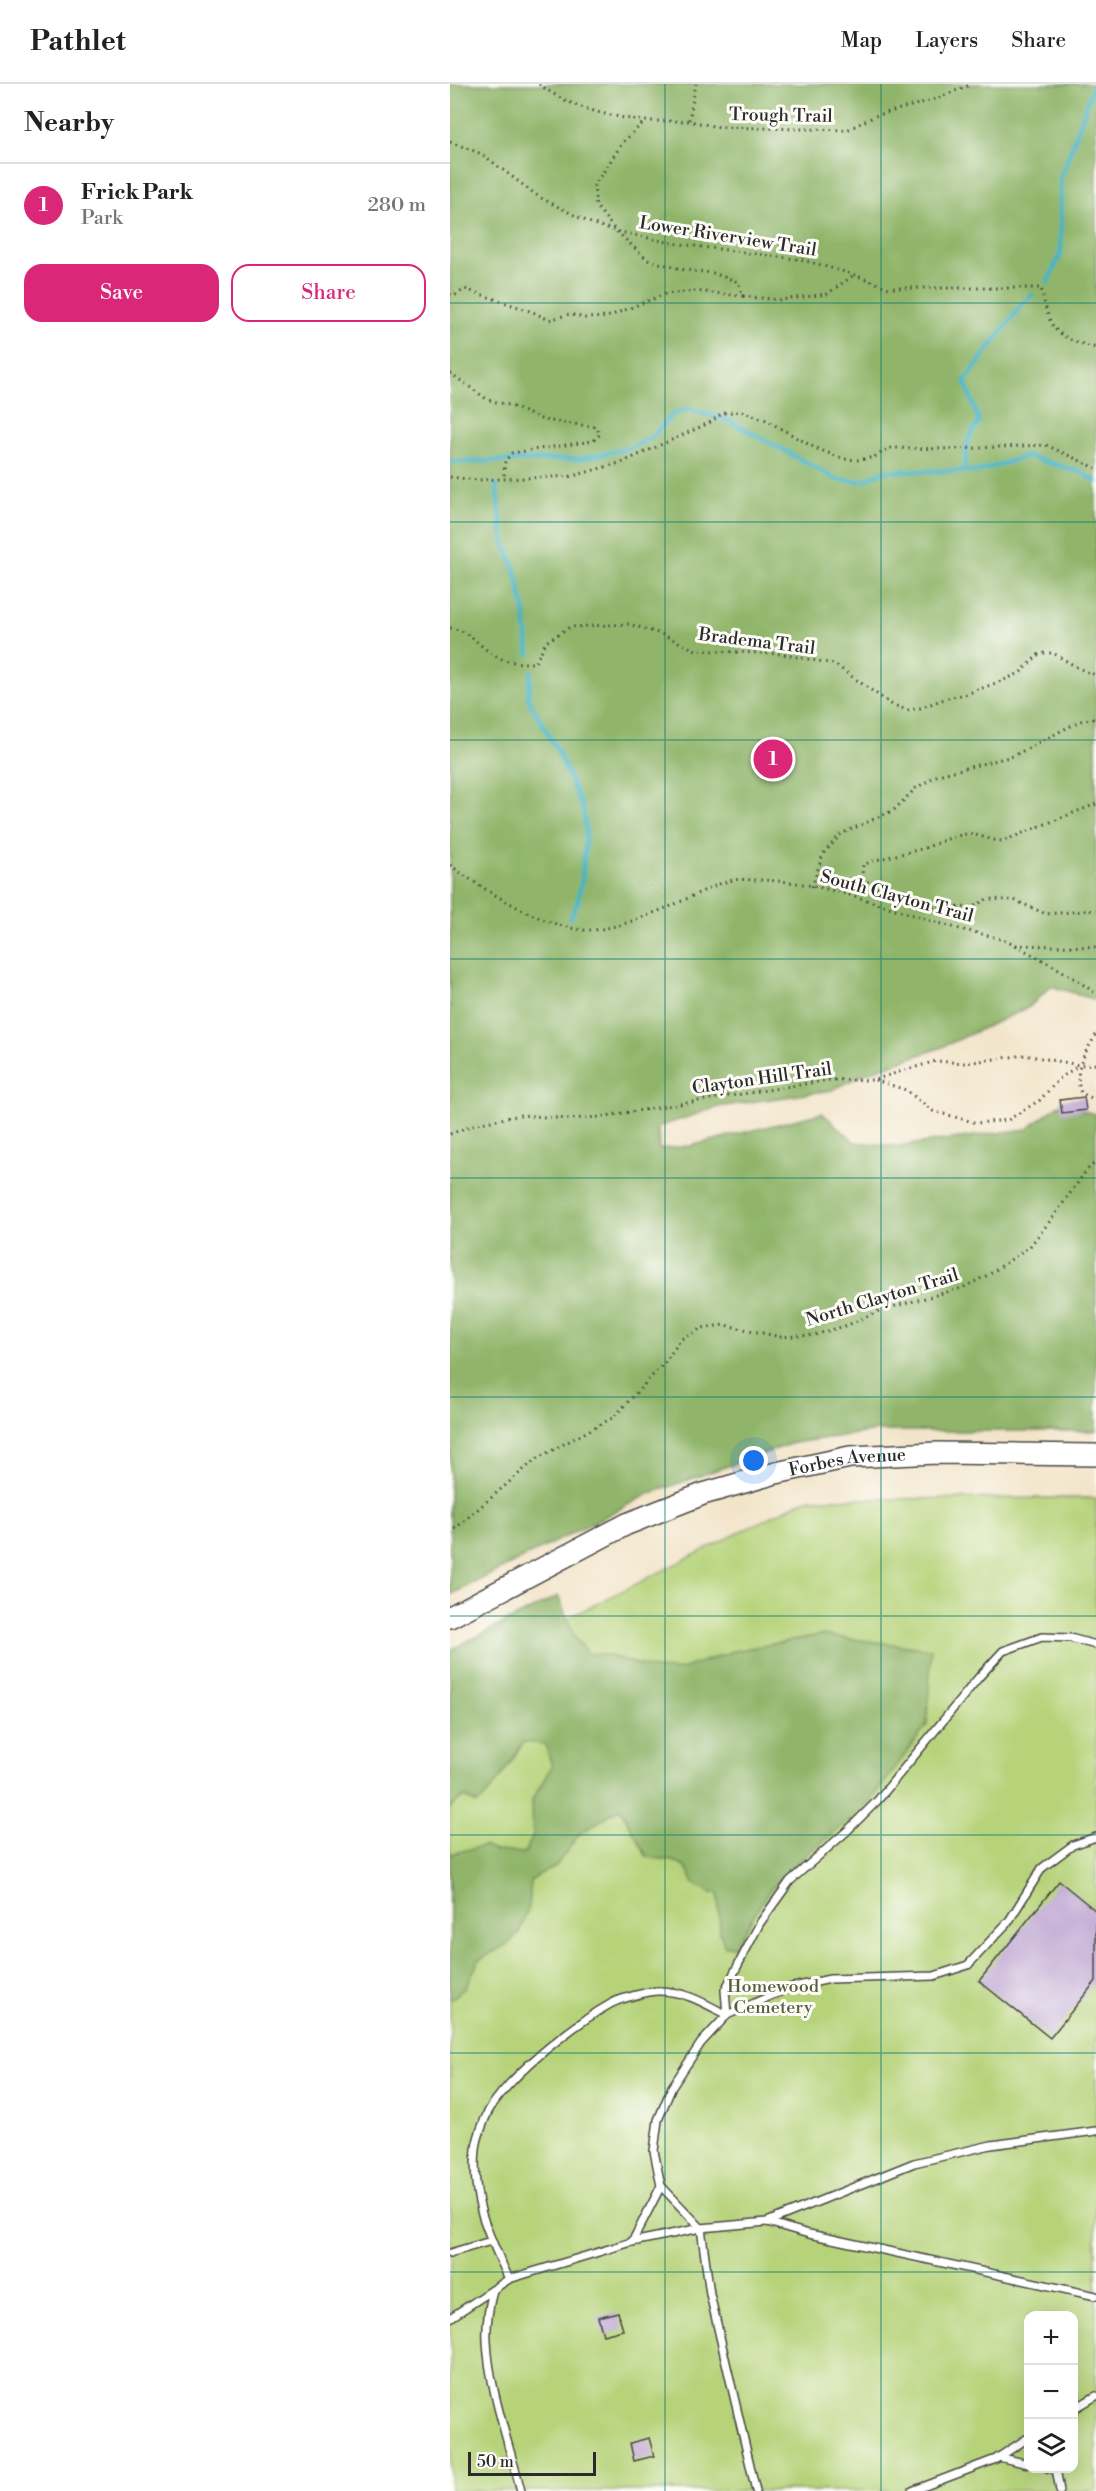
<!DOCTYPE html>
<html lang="en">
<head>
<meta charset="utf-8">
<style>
  :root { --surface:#fff; --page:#f6f6f6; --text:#202124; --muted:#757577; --line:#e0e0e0; --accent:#db2777 }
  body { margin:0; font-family:"Libre Bodoni",serif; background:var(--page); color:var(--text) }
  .controls { position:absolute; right:18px; bottom:18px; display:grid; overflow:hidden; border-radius:12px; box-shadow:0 6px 24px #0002 }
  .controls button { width:54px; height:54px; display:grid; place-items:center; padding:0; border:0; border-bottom:2px solid var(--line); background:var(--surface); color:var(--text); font:30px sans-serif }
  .scale { position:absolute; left:18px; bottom:15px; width:128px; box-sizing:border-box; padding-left:6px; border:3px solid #2b2b2b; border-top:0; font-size:16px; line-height:21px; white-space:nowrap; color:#2b2b2b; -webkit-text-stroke:4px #fdfcf7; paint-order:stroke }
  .you { position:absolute; left:304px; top:1377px; width:21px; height:21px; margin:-15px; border:4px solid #fff; border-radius:50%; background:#1a73e8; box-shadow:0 0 0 9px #1a73e833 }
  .badge { display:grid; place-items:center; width:39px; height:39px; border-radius:50%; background:var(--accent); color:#fff; font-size:20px; font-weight:700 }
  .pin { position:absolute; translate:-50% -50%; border:3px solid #fff; box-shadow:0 2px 6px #0006 }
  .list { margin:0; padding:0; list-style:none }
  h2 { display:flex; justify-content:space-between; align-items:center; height:78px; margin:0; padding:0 24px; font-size:26px }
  h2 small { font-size:20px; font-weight:400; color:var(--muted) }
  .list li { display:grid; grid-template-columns:39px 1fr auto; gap:18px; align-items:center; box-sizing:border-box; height:84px; padding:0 24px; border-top:2px solid var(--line) }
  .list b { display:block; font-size:22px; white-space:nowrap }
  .list p { margin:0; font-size:20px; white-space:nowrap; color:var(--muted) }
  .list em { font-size:20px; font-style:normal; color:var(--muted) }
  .actions { display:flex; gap:12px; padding:18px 24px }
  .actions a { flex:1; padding:14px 0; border:2px solid var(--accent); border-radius:18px; text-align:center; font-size:21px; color:var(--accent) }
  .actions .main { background:var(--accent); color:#fff }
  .icon { flex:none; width:33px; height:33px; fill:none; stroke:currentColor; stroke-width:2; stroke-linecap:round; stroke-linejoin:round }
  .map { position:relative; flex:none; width:646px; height:2407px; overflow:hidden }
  header { display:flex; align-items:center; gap:36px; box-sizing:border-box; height:84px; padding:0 30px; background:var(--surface); border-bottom:2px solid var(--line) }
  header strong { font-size:28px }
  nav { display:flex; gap:33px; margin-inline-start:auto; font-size:21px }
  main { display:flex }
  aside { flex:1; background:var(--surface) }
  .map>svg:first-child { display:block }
  .green { fill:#b6d37a; stroke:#707f52; stroke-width:1.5; fill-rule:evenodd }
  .forest { fill:#90b56a; stroke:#5e704a; stroke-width:1.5 }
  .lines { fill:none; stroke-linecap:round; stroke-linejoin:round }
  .stream { stroke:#47b4c3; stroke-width:5 }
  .building { fill:#c1aad4 }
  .lane-casing { stroke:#494743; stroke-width:10 }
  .primary-casing { stroke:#494743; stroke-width:24 }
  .path { stroke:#494743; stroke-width:3; stroke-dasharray:1.5 4.5; stroke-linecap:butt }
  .lane { stroke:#fff; stroke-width:7 }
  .primary { stroke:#fff; stroke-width:21 }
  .grid { fill:none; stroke:#0f766e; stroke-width:1.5; stroke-opacity:0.55 }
  .labels { text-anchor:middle; stroke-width:6; stroke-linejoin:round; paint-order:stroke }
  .street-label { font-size:18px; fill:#2b2b2b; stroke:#fdfcf7 }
  .park-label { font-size:18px; fill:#555d43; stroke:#fdfcf7 }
</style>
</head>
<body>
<header>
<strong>Pathlet</strong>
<nav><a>Map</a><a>Layers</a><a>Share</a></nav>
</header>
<main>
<aside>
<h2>Nearby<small></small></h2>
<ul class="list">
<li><span class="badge">1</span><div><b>Frick Park</b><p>Park</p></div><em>280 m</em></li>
</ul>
<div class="actions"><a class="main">Save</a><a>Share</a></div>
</aside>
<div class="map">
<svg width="646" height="2407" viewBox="0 0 646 2407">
  <rect width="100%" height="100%" fill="#fdfcf7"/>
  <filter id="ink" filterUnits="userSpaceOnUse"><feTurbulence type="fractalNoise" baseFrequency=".0167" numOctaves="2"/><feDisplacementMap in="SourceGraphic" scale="12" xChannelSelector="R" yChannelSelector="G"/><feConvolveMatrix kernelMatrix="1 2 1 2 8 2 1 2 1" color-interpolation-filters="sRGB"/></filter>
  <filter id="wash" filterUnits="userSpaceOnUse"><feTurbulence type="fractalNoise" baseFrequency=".008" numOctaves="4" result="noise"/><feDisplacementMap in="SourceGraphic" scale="24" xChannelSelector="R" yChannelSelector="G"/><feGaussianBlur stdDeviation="1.35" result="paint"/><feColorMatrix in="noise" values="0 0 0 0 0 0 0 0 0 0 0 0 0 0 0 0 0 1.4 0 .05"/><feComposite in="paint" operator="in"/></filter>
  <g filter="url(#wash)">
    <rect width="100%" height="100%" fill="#f2e4c9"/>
    <path class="green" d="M646,1414V2407H0V1593L356,1415ZM578,2232H624V2384H578Z"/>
    <g class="forest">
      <polygon points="0,0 646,0 646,916 601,902 579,923 490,964 418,988 382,1006 268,1023 208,1043 209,1065 240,1062 372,1029 405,1058 449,1062 577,1045 609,1021 646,1030 646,1347 427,1347 343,1359 201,1409 0,1511"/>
      <path d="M108,1512L124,1551L137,1569L156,1571L205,1585L228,1586L284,1567L370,1551L481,1565L477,1641L419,1719L401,1736L359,1768L318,1808L285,1862H275L270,1848L268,1809H261L243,1799C237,1773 219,1777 197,1773L170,1724L129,1750L106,1782L81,1796L79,1822L69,1848L59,1859L29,1876L16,1903L0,1916V1770L33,1762L45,1767L75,1769L83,1751L82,1716L102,1682L95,1660L74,1658C60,1677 45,1706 27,1720L14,1713L0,1724V1566Z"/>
    </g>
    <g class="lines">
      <g class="stream">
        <polyline points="598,198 611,169 610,96 644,0"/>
        <polyline points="0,378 130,375 180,364 202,353 222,331 237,325 278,336 388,396 414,397 434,387 529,387 577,372 633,389 646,398"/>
        <polyline points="514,386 518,356 529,337 515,297 572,220 582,211"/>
        <polyline points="46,401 54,458 65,485 74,524 79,570"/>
        <polyline points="81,588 78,614 108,668 133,726 136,748 132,795 127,820 120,834"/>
      </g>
    </g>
    <g id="blocks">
      <g class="building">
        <polygon points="634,1013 636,1026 612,1029 610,1016"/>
        <polygon points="609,1797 646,1827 646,1897 600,1954 529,1897"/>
        <polygon points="168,2228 173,2246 153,2251 148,2233"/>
        <polygon points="199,2354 204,2372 184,2377 180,2359"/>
      </g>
    </g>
  </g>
  <g filter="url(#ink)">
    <use href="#blocks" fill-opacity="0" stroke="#494743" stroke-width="1.5"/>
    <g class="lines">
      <g class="lane-casing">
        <g id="lane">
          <polyline points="277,1931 275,1906 310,1839 340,1797 397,1747 428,1716 529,1593 553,1567 592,1553 620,1554 646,1561"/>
          <polyline points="317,2138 359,2150 646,2212"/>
          <polyline points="182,2158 251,2144 211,2102"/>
          <polyline points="0,2169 41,2157"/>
          <path d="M59,2195C38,2149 21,2118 26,2065C27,2054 34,2036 39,2026C62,1989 123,1941 162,1919C170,1915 201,1906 210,1907C235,1907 256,1920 277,1931"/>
          <path d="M43,2206C39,2222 36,2239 37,2257C39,2304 59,2360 71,2407"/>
          <polyline points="0,2234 59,2195 182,2158 211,2102 204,2067 208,2036 222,2003 251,1959 277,1931 339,1904 380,1895 484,1892 518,1881 559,1837 592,1784 623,1761 646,1753"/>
          <polyline points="624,2325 646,2312"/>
          <polyline points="549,2373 578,2380"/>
          <polyline points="597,2384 607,2387"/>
          <polyline points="606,2384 610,2407"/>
          <polyline points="306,2407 260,2210 251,2144 317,2138 464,2079 541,2061 646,2047"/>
          <polyline points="462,2407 546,2375 578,2354"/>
        </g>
      </g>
      <g class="primary-casing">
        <g id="primary">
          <path id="s1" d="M0,1533L177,1440L253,1410L326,1389L400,1373L487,1369L646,1371"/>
        </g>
      </g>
      <g class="path">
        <path d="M89,0C120,24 157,32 195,37"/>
        <polyline points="239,36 246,0"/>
        <path d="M0,58L32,70L89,113L138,138L166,147L222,159L353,176L405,191L439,204H591C601,248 602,251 646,264"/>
        <polyline points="0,210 4,212 15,205 83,228 99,236 120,230 134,234 157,233 215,210 244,207 293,212 288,198 263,189 235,186 198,176 166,147 146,122 144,102 173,58 195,37 239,37 269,43 397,46 425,32 486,15 522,0"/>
        <polyline points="293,212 331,216 377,210 404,191"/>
        <polyline points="0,289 38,316 59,321 93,336 146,343 150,350 143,357 62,369 55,377 54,394"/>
        <polyline points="0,393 28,396 123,392 173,378 259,339 273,329 291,327 316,336 365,364 394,375 409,376 424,373 440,364 505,365 596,361 646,384"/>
        <path d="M0,544C21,547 27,561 44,571C57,579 70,579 85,579L96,558L120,543L179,540L211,550L246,566L331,570L384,580L441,620L457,626L470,624L494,615L519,609L554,596L570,589L588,571L595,569H603L630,585L646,591"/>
        <path d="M646,720L553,757C541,757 524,749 517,750C499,752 484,762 467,766C449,771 431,773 413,781L412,792L421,801L476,824L523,823L537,815L564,816L596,830L646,826"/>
        <path d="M0,781C30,804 100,847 138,846C163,846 193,833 216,824C234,817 266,799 283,796C290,795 299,796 306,796C373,796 436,824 499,842C522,849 542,850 564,861C592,875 622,891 646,910"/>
        <polyline points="362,803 373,770 391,750 444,726 466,704 488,691 563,672 630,637 646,634"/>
        <polyline points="566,861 646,863"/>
        <path d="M646,951C634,970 623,986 631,1009L646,1016"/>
        <polyline points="425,996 456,1006 483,1027 527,1039 558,1036 590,1016 609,995 629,981"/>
        <polyline points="0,1050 26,1040 71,1031 119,1035 149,1033 379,996 423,996 486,977 515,979 575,971 629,981 646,980"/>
        <polyline points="0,1449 86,1375 164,1333 215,1278 231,1255 252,1244 275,1241 331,1253 364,1251 398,1241 431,1226 512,1204 540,1190 580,1162 604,1132 636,1087 646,1078"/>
      </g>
      <use href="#lane" class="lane"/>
      <use href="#primary" class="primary"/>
    </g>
  </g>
  <path class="grid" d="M215,0V2407M431,0V2407M0,219H646M0,438H646M0,656H646M0,875H646M0,1094H646M0,1313H646M0,1532H646M0,1751H646M0,1969H646M0,2188H646"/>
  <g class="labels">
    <g class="street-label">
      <text transform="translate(331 31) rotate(1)" y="6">Trough Trail</text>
      <text transform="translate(278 152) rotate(9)" y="6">Lower Riverview Trail</text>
      <text transform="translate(307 557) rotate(7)" y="6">Bradema Trail</text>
      <text transform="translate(447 812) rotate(15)" y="6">South Clayton Trail</text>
      <text transform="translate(312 994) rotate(-8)" y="6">Clayton Hill Trail</text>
      <text transform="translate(432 1213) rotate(-17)" y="6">North Clayton Trail</text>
      <text dy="6" stroke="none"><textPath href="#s1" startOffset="430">Forbes Avenue</textPath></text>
    </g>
    <g class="park-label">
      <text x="323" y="1908">Homewood<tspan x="323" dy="21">Cemetery</tspan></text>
    </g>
  </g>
</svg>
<div class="controls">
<button>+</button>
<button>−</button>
<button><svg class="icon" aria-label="layers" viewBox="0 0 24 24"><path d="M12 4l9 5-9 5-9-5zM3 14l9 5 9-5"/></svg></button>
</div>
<div class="scale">50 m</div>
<div class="you"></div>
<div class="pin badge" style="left:323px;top:675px">1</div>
</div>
</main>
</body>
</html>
